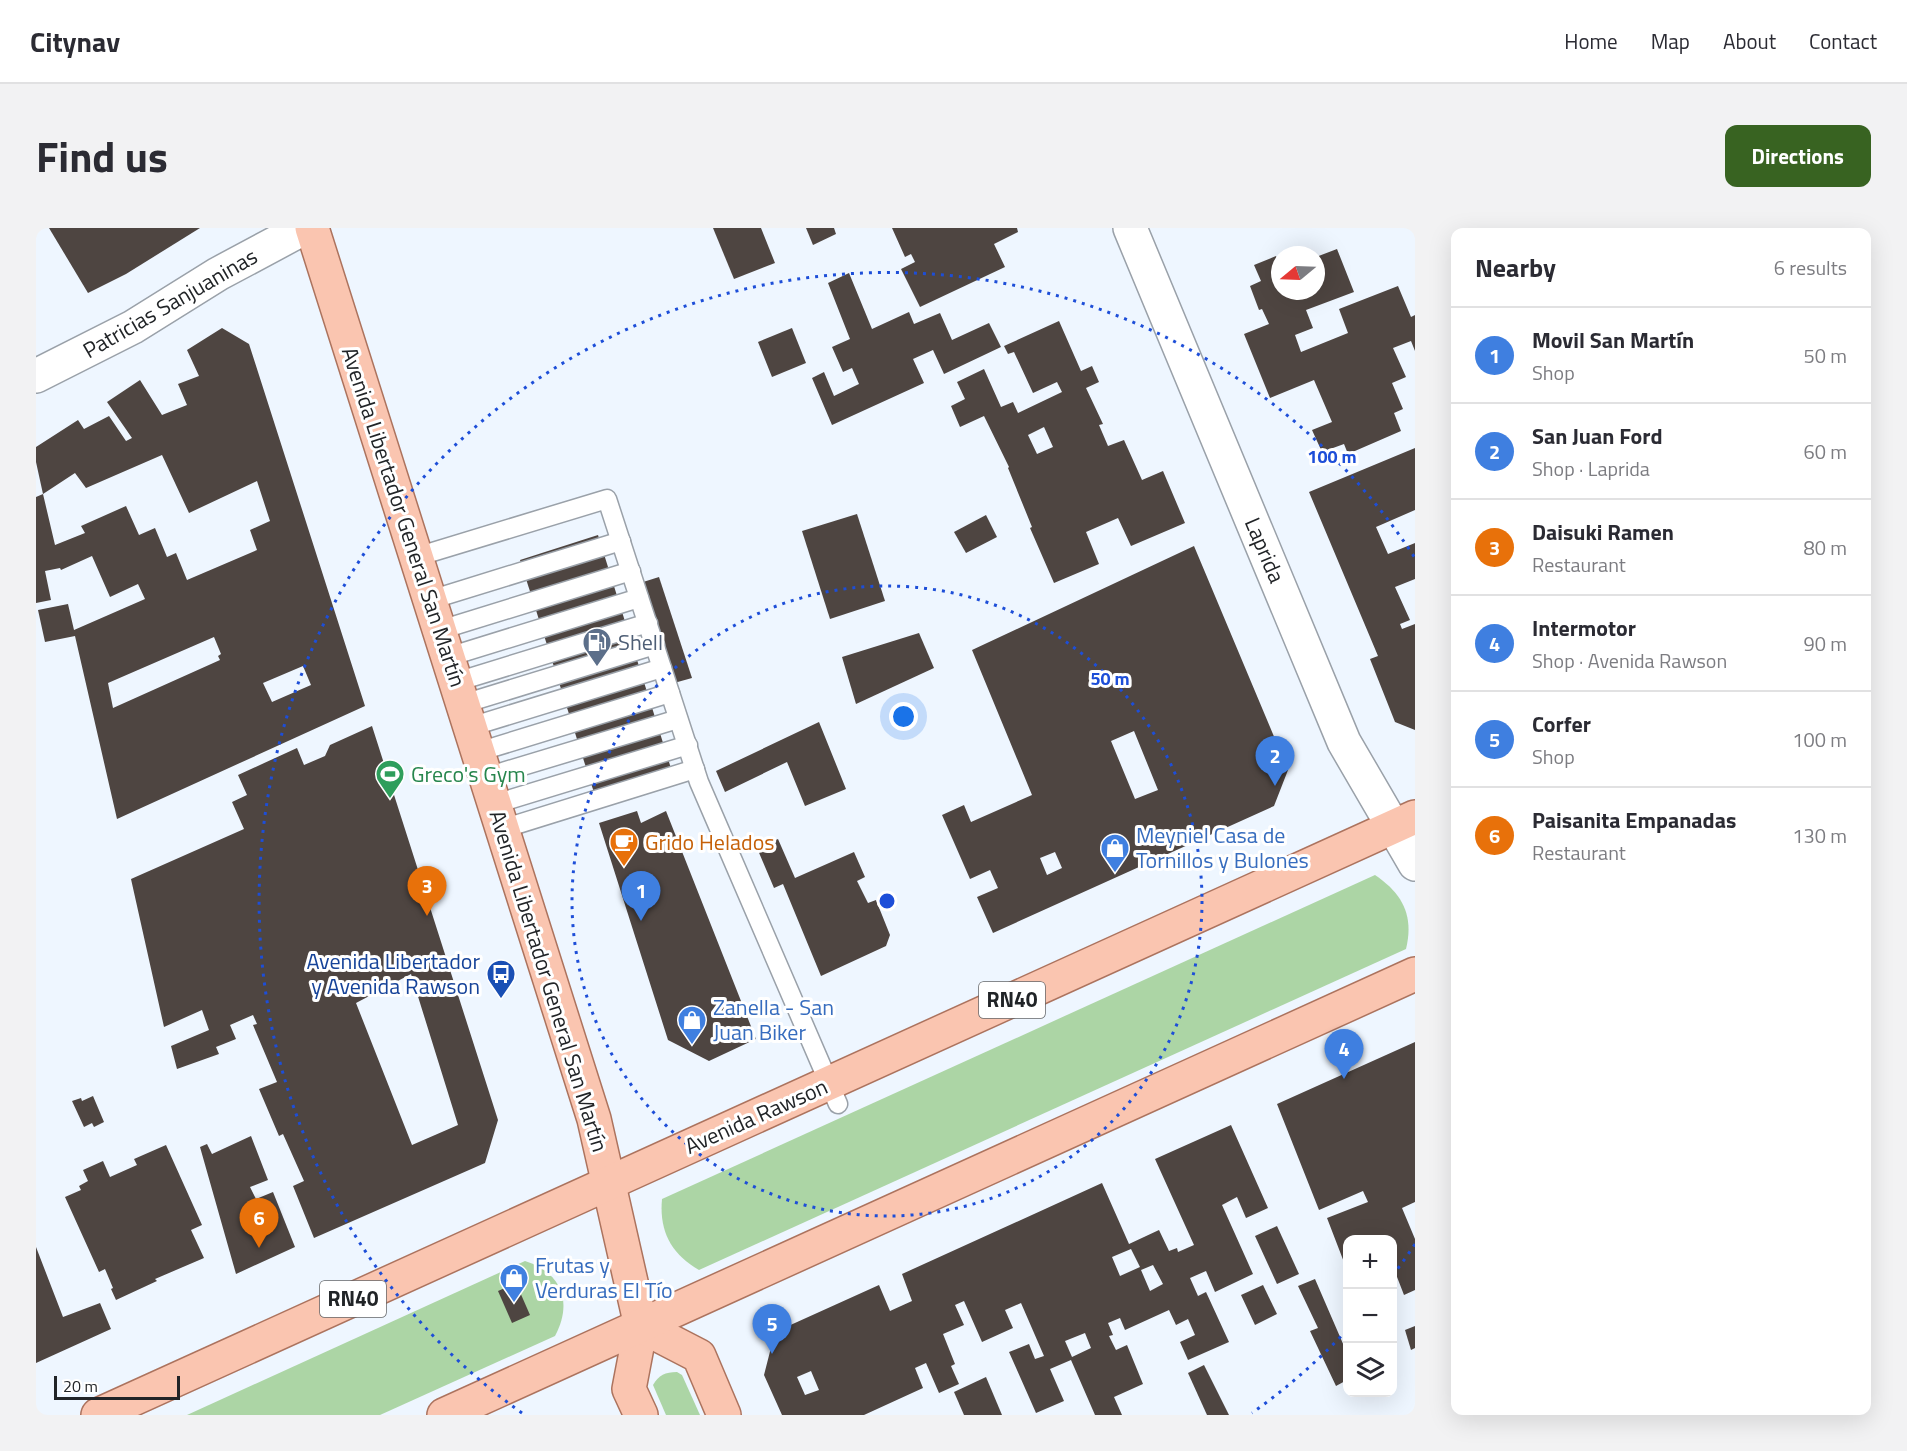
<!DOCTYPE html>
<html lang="en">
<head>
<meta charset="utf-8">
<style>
  :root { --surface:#fff; --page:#f2f2f3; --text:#2b2b33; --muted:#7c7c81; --line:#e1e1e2; --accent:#386321 }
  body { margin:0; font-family:"Titillium Web",sans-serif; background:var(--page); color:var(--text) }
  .controls { position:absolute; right:18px; bottom:18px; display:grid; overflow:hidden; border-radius:12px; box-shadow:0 6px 24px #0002 }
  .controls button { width:54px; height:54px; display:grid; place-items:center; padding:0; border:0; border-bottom:2px solid var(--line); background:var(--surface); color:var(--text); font:30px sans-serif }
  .compass { position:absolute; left:1235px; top:18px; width:54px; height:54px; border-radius:50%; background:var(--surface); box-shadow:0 6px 24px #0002; rotate:251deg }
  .scale { position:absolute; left:18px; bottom:15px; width:126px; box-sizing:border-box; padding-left:6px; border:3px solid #212427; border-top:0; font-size:16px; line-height:21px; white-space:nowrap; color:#212427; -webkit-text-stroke:4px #fff; paint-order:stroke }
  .you { position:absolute; left:868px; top:489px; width:21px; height:21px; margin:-15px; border:4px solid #fff; border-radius:50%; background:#1a73e8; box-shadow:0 0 0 9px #1a73e833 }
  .badge { display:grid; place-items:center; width:39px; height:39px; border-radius:50%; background:var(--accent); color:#fff; font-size:20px; font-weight:700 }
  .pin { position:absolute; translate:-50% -50px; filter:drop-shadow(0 2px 3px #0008) }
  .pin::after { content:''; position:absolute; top:32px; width:21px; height:18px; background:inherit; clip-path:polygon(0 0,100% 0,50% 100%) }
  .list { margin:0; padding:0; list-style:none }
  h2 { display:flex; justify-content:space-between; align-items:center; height:78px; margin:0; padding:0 24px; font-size:26px }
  h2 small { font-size:20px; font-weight:400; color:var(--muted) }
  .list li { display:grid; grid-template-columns:39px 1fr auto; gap:18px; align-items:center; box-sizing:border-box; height:96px; padding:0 24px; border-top:2px solid var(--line) }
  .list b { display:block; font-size:22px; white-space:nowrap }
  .list p { margin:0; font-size:20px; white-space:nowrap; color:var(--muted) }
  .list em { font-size:20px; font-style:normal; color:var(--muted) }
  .icon { flex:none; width:33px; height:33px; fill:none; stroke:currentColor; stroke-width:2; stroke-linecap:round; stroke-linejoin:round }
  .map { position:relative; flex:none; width:1379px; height:1187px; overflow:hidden; border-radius:12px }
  header { display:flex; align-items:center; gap:36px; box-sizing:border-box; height:84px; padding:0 30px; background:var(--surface); border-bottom:2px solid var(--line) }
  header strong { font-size:28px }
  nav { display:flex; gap:33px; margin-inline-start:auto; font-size:21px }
  .intro { display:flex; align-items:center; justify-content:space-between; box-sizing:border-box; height:144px; padding:0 36px }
  h1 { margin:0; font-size:42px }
  .button { padding:15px 27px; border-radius:12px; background:var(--accent); color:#fff; font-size:21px; font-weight:700 }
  main { display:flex; gap:36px; padding:0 36px }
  aside { flex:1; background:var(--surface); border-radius:12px; box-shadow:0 6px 24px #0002 }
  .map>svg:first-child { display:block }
  .green { fill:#acd5a5 }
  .building { fill:#4e4541; fill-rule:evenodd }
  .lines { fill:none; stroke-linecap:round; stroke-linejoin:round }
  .service-casing { stroke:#9aa1a9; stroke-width:21 }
  .minor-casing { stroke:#9aa1a9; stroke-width:36 }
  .primary-casing { stroke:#ac735e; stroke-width:36 }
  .service { stroke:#fff; stroke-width:18 }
  .minor { stroke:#fff; stroke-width:33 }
  .primary { stroke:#fac5b0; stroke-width:33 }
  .ring { fill:none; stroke:#1d4ed8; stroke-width:3; stroke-dasharray:3 6 }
  .labels { text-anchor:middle; stroke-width:6; stroke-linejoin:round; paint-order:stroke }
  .shield { fill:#fff; stroke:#646668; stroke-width:1.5 }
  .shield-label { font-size:21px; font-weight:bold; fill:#212427 }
  .street-label { font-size:22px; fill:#212427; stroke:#fff }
  .service-label { font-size:22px; fill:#4e5e75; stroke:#fff; text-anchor:start }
  .leisure-label { font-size:22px; fill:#27864d; stroke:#fff; text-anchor:start }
  .shop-label { font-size:22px; fill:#366cbe; stroke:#fff; text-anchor:start }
  .food-label { font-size:22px; fill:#c56008; stroke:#fff; text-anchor:start }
  .transit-label { font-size:22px; fill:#164399; stroke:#fff; text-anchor:end }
  .centre { fill:#1d4ed8; stroke:#fff; stroke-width:3 }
  .ring-label { font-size:18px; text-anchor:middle; font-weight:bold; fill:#1d4ed8; stroke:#fff; stroke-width:6; stroke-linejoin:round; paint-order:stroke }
</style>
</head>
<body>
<header>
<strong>Citynav</strong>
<nav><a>Home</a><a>Map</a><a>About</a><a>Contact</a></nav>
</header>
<div class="intro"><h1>Find us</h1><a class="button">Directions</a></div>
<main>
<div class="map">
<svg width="1379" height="1187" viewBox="0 0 1379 1187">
  <rect width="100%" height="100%" fill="#eef6ff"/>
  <g class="green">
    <path d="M1339,647C1367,666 1378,688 1370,721L663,1042C635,1026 623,1003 626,971Z"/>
    <path d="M489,1033C526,1045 537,1074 519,1108L344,1187H151Z"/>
    <path d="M641,1144L646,1147L664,1187H630L617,1157C623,1147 629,1144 641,1144Z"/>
  </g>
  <g class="building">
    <polygon points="13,0 164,0 90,46 52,65"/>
    <polygon points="677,0 725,0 739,35 698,51"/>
    <polygon points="770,0 798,0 800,6 777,17"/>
    <polygon points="856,0 981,0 982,4 958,16 969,39 884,79 865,41 879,34 875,26 869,29"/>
    <polygon points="1301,21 1318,64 1270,82 1277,100 1259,107 1265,124 1312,105 1303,81 1362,58 1375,89 1379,87 1379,123 1375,113 1357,120 1370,149 1356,155 1367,181 1358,185 1365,203 1312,226 1308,216 1286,224 1276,202 1296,194 1278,152 1234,170 1208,106 1233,96 1226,81 1223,82 1214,58 1225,53 1218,37 1240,28 1244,38 1244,63 1280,63 1280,29"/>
    <polygon points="813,45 836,101 873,84 878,96 904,85 916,112 953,95 965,119 908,146 897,122 877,131 888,155 796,197 776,150 788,144 798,168 823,156 816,140 807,144 796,119 814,111 792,55"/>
    <path d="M1023,93L1045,143L1056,138L1063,154L1050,160L1067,196L1063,197L1072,218L1088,212L1106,252L1127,243L1149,295L1095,318L1082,290L1050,304L1063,336L1018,355L994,300L996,299L972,240L973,239L948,188L924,199L915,178L929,171L921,154L948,141L965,179L977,174L982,185L1026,164L1021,154L997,165L978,124L972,126L968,118ZM1008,199L1017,219L1001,226L992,207Z"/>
    <path d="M186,100L213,116L329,478L81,591L39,408L9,414L2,382L32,376L38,402L109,371L102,356L74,369L56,328L25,342L24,340L9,343L15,372L0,375V269L7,266L19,317L49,305L45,298L90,278L103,307L119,300L131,329L140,325L151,352L221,322L214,302L234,293L221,253L153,285L126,227L50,260L39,245L7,266L0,234V219L42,192L48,201L73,188L90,213L96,210L71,174L104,152L126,187L151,177L142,156L163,148L151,122ZM178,409L185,426L182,428L184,432L77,480L72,455ZM267,438L275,457L236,474L227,455Z"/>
    <polygon points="756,100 770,135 736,149 722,114"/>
    <polygon points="1379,220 1379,282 1340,299 1352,326 1379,315 1379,351 1359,359 1374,392 1364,396 1366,401 1379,396 1379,502 1359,494 1334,431 1342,428 1273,264"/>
    <polygon points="821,286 849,373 794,391 766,303"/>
    <polygon points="950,287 961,309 930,325 918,304"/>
    <polygon points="562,307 638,550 561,574 484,332"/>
    <path d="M1158,318L1252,542L1238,578L957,705L941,669L962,660L954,642L934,651L906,587L928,577L935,594L996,567L936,422ZM1098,503L1122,562L1099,571L1075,513ZM1019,624L1026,640L1011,647L1004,630Z"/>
    <polygon points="623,349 656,450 638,455 604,355"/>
    <polygon points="883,405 898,440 820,476 806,429"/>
    <polygon points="783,494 810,561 769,578 751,534 689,564 680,543"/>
    <path d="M336,498L462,892L449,935L278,1010L257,958L268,953L247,906L243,908L223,861L241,854L217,797L221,796L217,787L194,797L200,811L180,819L183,826L141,841L135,818L173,802L166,782L128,799L95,651L208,601L196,574L211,567L202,547L261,520L268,537L289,528L294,517ZM375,746L422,897L376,917L320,775Z"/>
    <polygon points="601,583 605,595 630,583 720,811 673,833 632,812 563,595"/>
    <polygon points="742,611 759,650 818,624 829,649 821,653 832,675 840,672 854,707 850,718 785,748 747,656 738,660 721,620"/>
    <polygon points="1379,814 1379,974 1366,980 1379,1011 1379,1062 1368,1067 1356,1036 1356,1011 1311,1011 1311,1042 1291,990 1332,974 1327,963 1283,982 1241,876"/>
    <polygon points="57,868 68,894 58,899 56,895 48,899 36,873 45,870 46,873"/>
    <path d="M1195,897L1232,980L1210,990L1201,969L1186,977L1217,1046L1179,1064L1170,1043L1154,1050L1162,1068L1170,1064L1193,1114L1152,1132L1144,1114L1159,1107L1152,1091L1140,1097L1133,1082L1089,1102L1084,1090L1072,1095L1077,1107L1073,1108L1080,1122L1091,1117L1107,1156L1078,1169L1086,1187H1059L1035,1132L1014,1141L1028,1173L1000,1185L973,1124L993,1116L999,1131L1008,1128L985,1075L969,1082L977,1100L946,1114L928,1073L919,1077L928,1097L907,1106L919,1136L915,1138L923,1156L903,1165L890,1135L879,1140L887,1160L828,1187H746L728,1147L739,1104L843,1057L854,1083L876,1073L866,1046L1066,955L1093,1016L1123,1002L1133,1023L1141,1020L1142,1024L1158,1017L1119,931ZM1095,1021L1104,1039L1084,1048L1076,1029ZM1117,1037L1127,1056L1114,1063L1105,1042ZM1049,1105L1055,1120L1036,1129L1029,1113ZM775,1143L783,1162L769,1167L761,1149Z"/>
    <polygon points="215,908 232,952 214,959 220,971 237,964 259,1019 200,1046 164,919 171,916 176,926"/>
    <polygon points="130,917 166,997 155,1002 168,1030 119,1051 121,1053 80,1072 75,1061 77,1060 69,1041 63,1044 29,969 45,962 43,958 52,953 47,942 67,933 74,949 101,937 98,931"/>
    <polygon points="1241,998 1263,1046 1241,1056 1219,1008"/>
    <polygon points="0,1019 27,1089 64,1075 75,1101 0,1135"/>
    <polygon points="1279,1051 1311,1125 1311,1152 1300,1158 1274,1103 1282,1100 1262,1058"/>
    <polygon points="480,1055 494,1087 476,1095 462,1063"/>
    <polygon points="1227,1057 1241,1086 1219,1097 1205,1067"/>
    <polygon points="1379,1098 1379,1120 1375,1122 1369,1102"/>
    <polygon points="1168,1137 1193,1187 1171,1187 1152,1145"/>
    <polygon points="950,1149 966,1187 928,1187 918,1164"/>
  </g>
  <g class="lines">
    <g class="service-casing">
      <g id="service">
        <polyline points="380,329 571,271 663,554 802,876"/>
        <polyline points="394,372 585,313"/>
        <polyline points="404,402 595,343"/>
        <polyline points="412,429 603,370"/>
        <polyline points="420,454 612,395"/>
        <polyline points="427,476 619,417"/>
        <polyline points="434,499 626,440"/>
        <polyline points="442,524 634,465"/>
        <polyline points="450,549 642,491"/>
        <polyline points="459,576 652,517"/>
        <polyline points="466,601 659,541"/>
      </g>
    </g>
    <g class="minor-casing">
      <g id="minor">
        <polyline points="1094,0 1308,514 1379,636"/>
        <polyline points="0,148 97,99 182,46 268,0"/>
      </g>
    </g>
    <g class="primary-casing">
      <g id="primary">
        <polyline points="276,0 558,891 605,1098 593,1161 605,1187"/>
        <polyline points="605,1098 663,1128 688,1187"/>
        <polyline points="62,1187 1379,589"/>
        <polyline points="408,1187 1379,746"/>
      </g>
    </g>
    <use href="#service" class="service"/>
    <use href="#minor" class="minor"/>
    <use href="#primary" class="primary"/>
  </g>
  <g class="ring">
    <circle cx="851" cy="673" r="315"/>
    <path d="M1379 1016A629 629 0 0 1 1357 1047M1311 1102A629 629 0 0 1 1216 1185M486 1185A629 629 0 1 1 1379 330"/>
  </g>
  <defs>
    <g id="fuel-pin" transform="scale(1.5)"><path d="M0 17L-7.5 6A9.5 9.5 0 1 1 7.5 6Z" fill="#5c6f8a" stroke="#fff"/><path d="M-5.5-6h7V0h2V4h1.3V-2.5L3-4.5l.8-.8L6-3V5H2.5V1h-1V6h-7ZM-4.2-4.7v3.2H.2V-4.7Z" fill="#fff"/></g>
    <g id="stadium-pin" transform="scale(1.5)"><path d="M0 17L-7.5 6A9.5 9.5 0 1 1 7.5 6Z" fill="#2e9e5b" stroke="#fff"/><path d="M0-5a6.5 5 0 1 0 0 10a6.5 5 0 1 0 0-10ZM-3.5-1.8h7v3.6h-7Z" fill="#fff"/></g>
    <g id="cafe-pin" transform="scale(1.5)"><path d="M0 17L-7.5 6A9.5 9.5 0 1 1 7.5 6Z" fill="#e8710a" stroke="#fff"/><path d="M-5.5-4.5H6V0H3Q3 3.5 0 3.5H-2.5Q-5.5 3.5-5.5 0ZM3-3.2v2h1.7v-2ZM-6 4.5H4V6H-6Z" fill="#fff"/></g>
    <g id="shop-pin" transform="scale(1.5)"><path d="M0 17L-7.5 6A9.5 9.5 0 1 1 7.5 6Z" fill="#3f7fe0" stroke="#fff"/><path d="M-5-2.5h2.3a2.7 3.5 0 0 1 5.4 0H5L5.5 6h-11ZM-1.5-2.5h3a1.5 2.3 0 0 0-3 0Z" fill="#fff"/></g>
    <g id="bus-pin" transform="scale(1.5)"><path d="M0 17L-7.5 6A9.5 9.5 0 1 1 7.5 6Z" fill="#1a4fb4" stroke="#fff"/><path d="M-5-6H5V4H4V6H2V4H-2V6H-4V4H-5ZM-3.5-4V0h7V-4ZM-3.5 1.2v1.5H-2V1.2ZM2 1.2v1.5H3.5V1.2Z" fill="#fff"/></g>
  </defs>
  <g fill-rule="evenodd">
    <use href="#fuel-pin" x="561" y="414"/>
    <use href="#stadium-pin" x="354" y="546"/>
    <use href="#cafe-pin" x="588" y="614"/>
    <use href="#shop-pin" x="1079" y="620"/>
    <use href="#bus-pin" x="465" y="746"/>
    <use href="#shop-pin" x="656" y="792"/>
    <use href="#shop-pin" x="478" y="1050"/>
  </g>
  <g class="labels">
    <g class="shield">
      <rect x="943" y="754" width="66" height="36" rx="4.5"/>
      <rect x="284" y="1053" width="66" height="36" rx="4.5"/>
    </g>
    <g class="shield-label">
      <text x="976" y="779">RN40</text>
      <text x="317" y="1078">RN40</text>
    </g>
    <g class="street-label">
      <text transform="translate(134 75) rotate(-30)" y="8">Patricias Sanjuaninas</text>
      <text transform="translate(368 289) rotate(72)" y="8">Avenida Libertador General San Martín</text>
      <text transform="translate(1229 322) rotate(67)" y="8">Laprida</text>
      <text transform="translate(513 753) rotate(73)" y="8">Avenida Libertador General San Martín</text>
      <text transform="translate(720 888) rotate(-24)" y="8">Avenida Rawson</text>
    </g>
    <g class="service-label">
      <text x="582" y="422">Shell</text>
    </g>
    <g class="leisure-label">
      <text x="375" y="554">Greco's Gym</text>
    </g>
    <g class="shop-label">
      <text x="1100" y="615">Meyniel Casa de<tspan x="1100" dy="25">Tornillos y Bulones</tspan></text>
      <text x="677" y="787">Zanella - San<tspan x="677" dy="25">Juan Biker</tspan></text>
      <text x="499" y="1045">Frutas y<tspan x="499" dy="25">Verduras El Tío</tspan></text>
    </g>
    <g class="food-label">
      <text x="609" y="622">Grido Helados</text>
    </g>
    <g class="transit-label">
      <text x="444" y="741">Avenida Libertador<tspan x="444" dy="25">y Avenida Rawson</tspan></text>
    </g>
  </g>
  <circle cx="851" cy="673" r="9" class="centre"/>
  <g class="ring-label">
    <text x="1296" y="235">100 m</text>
    <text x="1074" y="457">50 m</text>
  </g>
</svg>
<div class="controls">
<button>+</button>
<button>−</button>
<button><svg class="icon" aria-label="layers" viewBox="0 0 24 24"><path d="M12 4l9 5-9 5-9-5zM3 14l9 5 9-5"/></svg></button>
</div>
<svg class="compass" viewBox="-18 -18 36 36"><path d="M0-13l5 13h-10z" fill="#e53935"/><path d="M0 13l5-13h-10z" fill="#7c7c81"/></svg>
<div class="scale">20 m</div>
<div class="you"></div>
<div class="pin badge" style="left:605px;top:693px;background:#3f7fe0">1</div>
<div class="pin badge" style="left:1239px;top:558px;background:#3f7fe0">2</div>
<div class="pin badge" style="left:391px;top:688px;background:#e8710a">3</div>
<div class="pin badge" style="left:1308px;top:851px;background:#3f7fe0">4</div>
<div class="pin badge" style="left:736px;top:1126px;background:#3f7fe0">5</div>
<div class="pin badge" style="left:223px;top:1020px;background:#e8710a">6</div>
</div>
<aside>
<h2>Nearby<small>6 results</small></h2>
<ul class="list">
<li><span class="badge" style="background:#3f7fe0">1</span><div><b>Movil San Martín</b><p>Shop</p></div><em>50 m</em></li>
<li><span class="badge" style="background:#3f7fe0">2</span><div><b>San Juan Ford</b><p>Shop · Laprida</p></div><em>60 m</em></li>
<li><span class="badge" style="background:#e8710a">3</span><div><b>Daisuki Ramen</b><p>Restaurant</p></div><em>80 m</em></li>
<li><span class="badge" style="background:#3f7fe0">4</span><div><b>Intermotor</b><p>Shop · Avenida Rawson</p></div><em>90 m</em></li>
<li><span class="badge" style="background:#3f7fe0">5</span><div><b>Corfer</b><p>Shop</p></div><em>100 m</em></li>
<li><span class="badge" style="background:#e8710a">6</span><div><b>Paisanita Empanadas</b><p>Restaurant</p></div><em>130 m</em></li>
</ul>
</aside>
</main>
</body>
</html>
